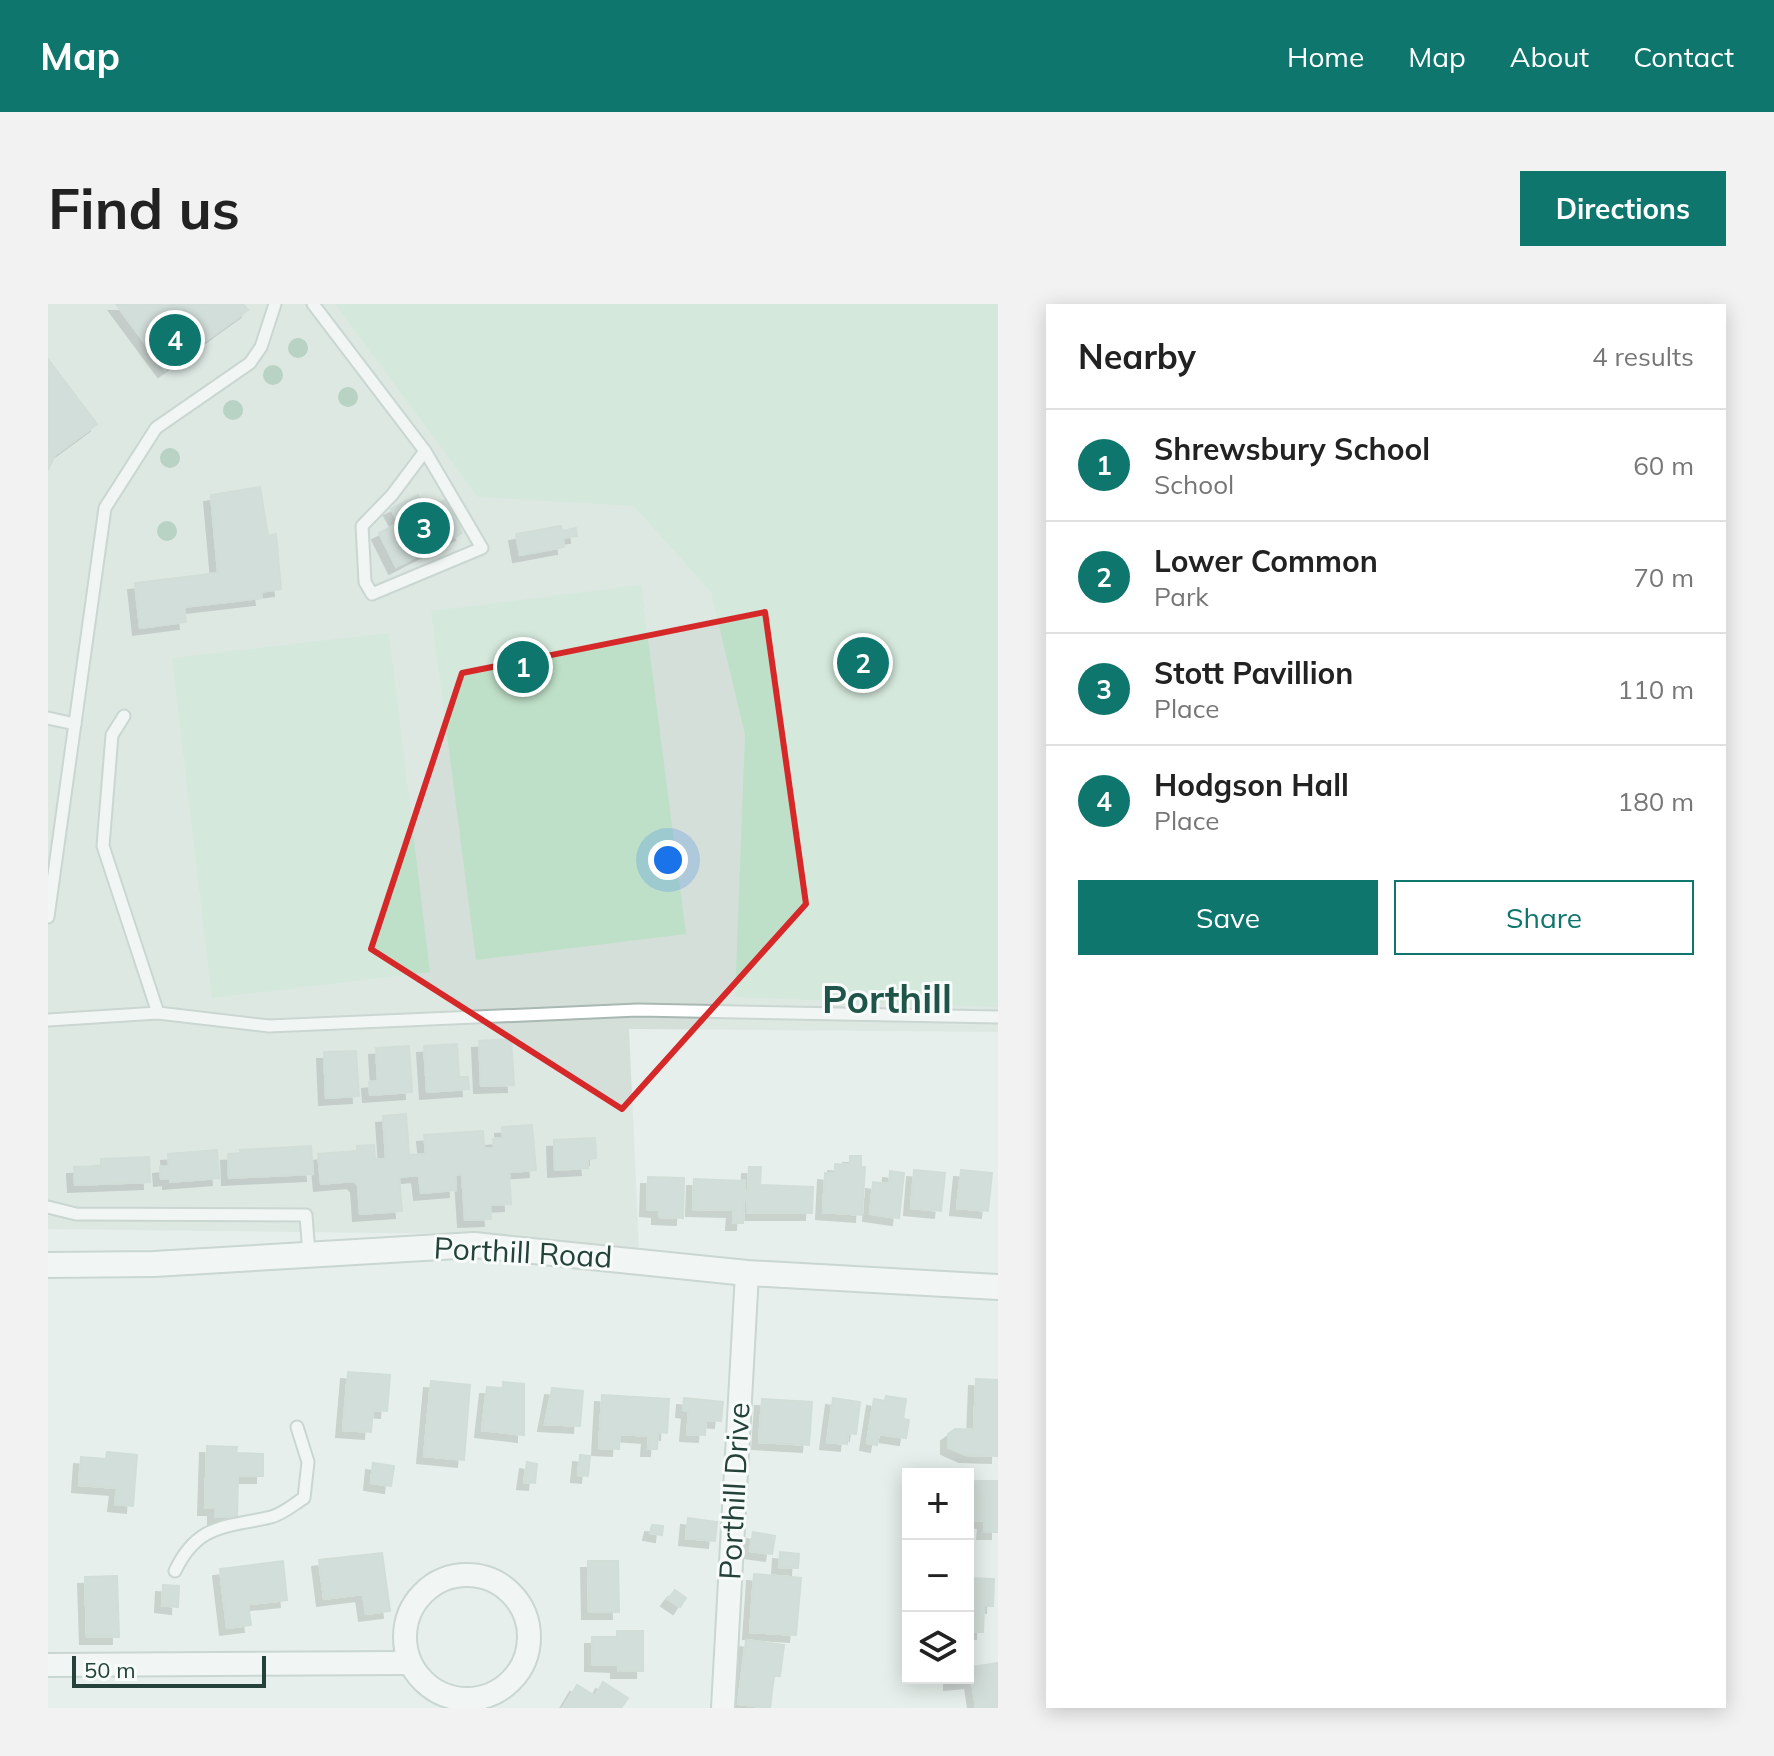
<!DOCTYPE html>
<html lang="en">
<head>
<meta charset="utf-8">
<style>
  :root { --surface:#fff; --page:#f2f2f2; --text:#222; --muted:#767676; --line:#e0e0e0; --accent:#0f766e }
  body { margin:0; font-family:Mulish,sans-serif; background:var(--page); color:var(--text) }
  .controls { position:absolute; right:24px; bottom:24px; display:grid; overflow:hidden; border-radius:0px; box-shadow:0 4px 20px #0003 }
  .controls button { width:72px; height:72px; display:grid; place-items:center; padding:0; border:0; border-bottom:2px solid var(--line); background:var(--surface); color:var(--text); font:40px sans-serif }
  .scale { position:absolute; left:24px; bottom:20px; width:194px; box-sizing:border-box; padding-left:8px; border:4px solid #24423a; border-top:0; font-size:22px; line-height:28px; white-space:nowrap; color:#24423a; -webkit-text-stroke:6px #f7fbf9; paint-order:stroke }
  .you { position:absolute; left:620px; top:556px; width:28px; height:28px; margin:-20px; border:6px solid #fff; border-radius:50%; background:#1a73e8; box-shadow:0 0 0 12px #1a73e833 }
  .badge { display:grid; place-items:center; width:52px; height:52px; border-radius:50%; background:var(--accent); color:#fff; font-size:26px; font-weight:700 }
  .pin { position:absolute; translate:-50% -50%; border:4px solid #fff; box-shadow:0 2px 8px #0006 }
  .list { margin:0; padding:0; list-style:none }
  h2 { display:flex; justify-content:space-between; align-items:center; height:104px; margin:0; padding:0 32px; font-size:34px }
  h2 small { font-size:26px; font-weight:400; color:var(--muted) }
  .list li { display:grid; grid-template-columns:52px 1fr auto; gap:24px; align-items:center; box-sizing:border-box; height:112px; padding:0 32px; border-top:2px solid var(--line) }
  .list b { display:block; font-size:30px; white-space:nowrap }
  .list p { margin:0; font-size:26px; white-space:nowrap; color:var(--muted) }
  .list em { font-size:26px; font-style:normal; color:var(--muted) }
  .actions { display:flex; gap:16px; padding:24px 32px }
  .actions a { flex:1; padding:18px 0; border:2px solid var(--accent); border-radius:0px; text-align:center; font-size:28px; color:var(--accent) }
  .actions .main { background:var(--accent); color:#fff }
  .icon { flex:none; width:44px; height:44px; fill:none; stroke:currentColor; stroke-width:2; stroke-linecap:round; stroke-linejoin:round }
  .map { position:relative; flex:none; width:950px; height:1404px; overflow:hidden; border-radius:0px }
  header { display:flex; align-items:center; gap:48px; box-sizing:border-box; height:112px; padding:0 40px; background:var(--accent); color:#fff }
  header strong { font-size:38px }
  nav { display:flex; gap:44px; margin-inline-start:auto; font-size:28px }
  .intro { display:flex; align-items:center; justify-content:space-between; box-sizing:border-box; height:192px; padding:0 48px }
  h1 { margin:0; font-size:56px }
  .button { padding:20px 36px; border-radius:0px; background:var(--accent); color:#fff; font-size:28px; font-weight:700 }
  main { display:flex; gap:48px; padding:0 48px }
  aside { flex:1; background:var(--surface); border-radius:0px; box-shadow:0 4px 20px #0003 }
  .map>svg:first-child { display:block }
  .built { fill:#d4dfda }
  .green { fill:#bfe0c8 }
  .building { fill:#bbcac4; stroke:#b8c9c2; stroke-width:2; filter:url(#shadow) }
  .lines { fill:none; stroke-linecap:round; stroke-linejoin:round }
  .service-casing { stroke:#a8b8b2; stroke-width:15 }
  .minor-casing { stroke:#a8b8b2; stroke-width:26 }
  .tertiary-casing { stroke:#a8b8b2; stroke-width:28 }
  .service { stroke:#fff; stroke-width:11 }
  .minor { stroke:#fff; stroke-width:22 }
  .tertiary { stroke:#fff; stroke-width:24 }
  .tree { fill:#80af93 }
  .marked { fill:none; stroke:#d62828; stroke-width:6; stroke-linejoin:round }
  .labels { text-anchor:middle; stroke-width:6; stroke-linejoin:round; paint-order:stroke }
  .street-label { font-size:30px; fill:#24423a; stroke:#f7fbf9 }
  .district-label { font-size:38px; font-weight:bold; fill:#1f5548; stroke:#f7fbf9 }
</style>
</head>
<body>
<header>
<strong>Map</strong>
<nav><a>Home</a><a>Map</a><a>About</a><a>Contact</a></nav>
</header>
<div class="intro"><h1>Find us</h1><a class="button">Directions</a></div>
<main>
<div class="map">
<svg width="950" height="1404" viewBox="0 0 950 1404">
  <defs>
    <filter id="shadow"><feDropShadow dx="-7" dy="7" stdDeviation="0" flood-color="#0004"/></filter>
  </defs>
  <rect width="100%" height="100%" fill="#e6efeb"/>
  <polygon class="built" points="0,0 950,0 950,728 581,725 591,945 427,930 0,925"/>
  <g class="green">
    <polygon points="287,0 950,0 950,703 687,693 697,431 663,288 586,202 430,193"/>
    <polygon points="593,281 638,630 428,656 383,307"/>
    <polygon points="341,329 382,668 164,694 124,354"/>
  </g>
  <g class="building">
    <polygon points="68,0 195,0 200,6 117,66"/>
    <polygon points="0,55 49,120 7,151 0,166"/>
    <polygon points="212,183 220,232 228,230 233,285 213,288 214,294 136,303 138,318 92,324 87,279 170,269 163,191"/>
    <polygon points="370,191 378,206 397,196 414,229 348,263 331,229 351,219 343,205"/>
    <polygon points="513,222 514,227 528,224 529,232 515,234 516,243 472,251 468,230"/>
    <polygon points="463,735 466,781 433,782 431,737"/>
    <polygon points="409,740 411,773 420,773 421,785 379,788 376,742"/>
    <polygon points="361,742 364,788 322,791 321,778 330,777 328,744"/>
    <polygon points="308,747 311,792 278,794 276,748"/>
    <polygon points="358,810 361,851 378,850 376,831 435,827 436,845 446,844 445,835 455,834 454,823 484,821 488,866 461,868 463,900 442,901 443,915 417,916 414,870 407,871 408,886 373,889 371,871 351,873 354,907 312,910 310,881 306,877 273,880 270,850 309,847 309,842 326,841 327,855 338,855 335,812"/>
    <polygon points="547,834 548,854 539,855 540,864 507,866 506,836"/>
    <polygon points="263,842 265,870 181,874 180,850 193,849 192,846"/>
    <polygon points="169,846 171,874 122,878 122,874 113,875 112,863 121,862 120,850"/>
    <polygon points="802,852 813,852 813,863 817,863 814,911 775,908 777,869 787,870 787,860 802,861"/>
    <polygon points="101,853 102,878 27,881 26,863 53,862 53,855"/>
    <polygon points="701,863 713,863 712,881 765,883 764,909 699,909"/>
    <polygon points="866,866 897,869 893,907 863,904"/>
    <polygon points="913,866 944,869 940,907 909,904"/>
    <polygon points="842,867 856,869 851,914 822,910 825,878 841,880"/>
    <polygon points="600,873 636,874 635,914 611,913 611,906 599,905"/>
    <polygon points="646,875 697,877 695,919 685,919 686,906 645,905"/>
    <polygon points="300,1068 342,1071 339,1107 325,1106 323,1128 295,1126"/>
    <polygon points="928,1075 950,1076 950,1152 918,1151 900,1143 900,1130 907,1125 926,1126"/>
    <polygon points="383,1077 422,1081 416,1156 376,1152"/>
    <polygon points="455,1078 476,1080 476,1131 434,1126 439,1083 455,1084"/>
    <polygon points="504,1084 535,1087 532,1122 497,1120"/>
    <polygon points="554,1091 621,1095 619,1129 610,1128 609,1145 600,1145 601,1132 572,1130 571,1145 551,1144"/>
    <polygon points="838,1092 858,1095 855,1115 861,1116 858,1134 831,1130 829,1141 819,1139 826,1095 837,1097"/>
    <polygon points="636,1094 675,1098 673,1117 658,1116 657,1131 639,1130 641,1107 635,1106"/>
    <polygon points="785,1094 812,1098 808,1130 800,1129 799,1140 779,1138"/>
    <polygon points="714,1095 764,1098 761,1141 711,1138"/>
    <polygon points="159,1142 189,1143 188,1149 215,1150 215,1172 190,1172 189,1213 167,1213 167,1204 157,1204"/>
    <polygon points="59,1148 89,1151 85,1202 67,1200 69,1184 31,1181 33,1153 58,1155"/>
    <polygon points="532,1151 542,1152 540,1172 530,1171"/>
    <polygon points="479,1158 489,1160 487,1179 476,1178"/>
    <polygon points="325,1159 346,1162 343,1182 323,1179"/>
    <polygon points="927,1177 950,1177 950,1228 936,1228 937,1217 926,1216"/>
    <polygon points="640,1214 669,1218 667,1237 638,1234"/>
    <polygon points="604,1221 615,1222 614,1231 602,1229"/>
    <polygon points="705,1228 727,1232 724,1250 702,1247"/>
    <polygon points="732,1248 751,1250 750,1264 731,1263"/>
    <polygon points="334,1249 342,1307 318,1310 315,1290 276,1295 271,1256"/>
    <polygon points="235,1257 239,1296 200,1300 203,1321 179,1324 172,1265"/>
    <polygon points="540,1257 570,1257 571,1308 541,1308"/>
    <polygon points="706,1270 753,1274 748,1331 702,1328"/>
    <polygon points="69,1272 71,1333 39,1333 37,1273"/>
    <polygon points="920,1274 946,1275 945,1302 936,1302 935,1328 920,1328"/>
    <polygon points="115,1281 131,1282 130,1303 114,1301"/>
    <polygon points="627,1286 638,1294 632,1303 620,1295"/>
    <polygon points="569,1327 595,1327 595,1367 570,1367 570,1361 544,1360 544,1333 569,1333"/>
    <polygon points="698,1336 736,1341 732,1372 726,1372 722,1404 690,1400"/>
    <polygon points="920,1356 924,1363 950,1359 950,1404 928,1404 924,1377 903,1379 903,1374 920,1374"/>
    <polygon points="555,1378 580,1394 573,1404 515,1404 529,1381 547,1392"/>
  </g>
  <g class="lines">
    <g class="service-casing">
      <g id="service">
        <polyline points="265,0 377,147 344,191 314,222 317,278 324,290 434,244 377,147"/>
        <polyline points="76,412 64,431 55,542 110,709"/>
        <polyline points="0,414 27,420"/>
        <polyline points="0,613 57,204 108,124 202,59 213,43 227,0"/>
        <polyline points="0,716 110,709 221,722 590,706 950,713"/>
        <polyline points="0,903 28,910 258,911 261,950"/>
        <path d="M127,1267C150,1219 177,1224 223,1213C235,1210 246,1200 256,1194L260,1158L249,1123"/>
      </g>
    </g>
    <g class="minor-casing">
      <g id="minor">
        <circle cx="419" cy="1333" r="62"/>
        <polyline points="0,1361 362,1359"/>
        <polyline points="675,1404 699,969"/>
      </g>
    </g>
    <g class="tertiary-casing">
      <polyline id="tertiary" points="0,961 106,960 426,941 699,969 950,983"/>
    </g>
    <use href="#service" class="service"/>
    <use href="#minor" class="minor"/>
    <use href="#tertiary" class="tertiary"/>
  </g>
  <g class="tree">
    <circle cx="250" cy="44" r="10"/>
    <circle cx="225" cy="71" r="10"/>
    <circle cx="300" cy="93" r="10"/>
    <circle cx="185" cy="106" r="10"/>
    <circle cx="122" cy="154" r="10"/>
    <circle cx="119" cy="227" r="10"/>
  </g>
  <path d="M0 0H950V1404H0ZM717,308L758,600L574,805L323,645L414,369Z" fill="#e6efeb" fill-opacity=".55" fill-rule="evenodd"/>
  <path class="marked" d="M717,308L758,600L574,805L323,645L414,369Z"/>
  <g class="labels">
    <g class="street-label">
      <text transform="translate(475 949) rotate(3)" y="10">Porthill Road</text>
      <text transform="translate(687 1187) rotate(-87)" y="10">Porthill Drive</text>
    </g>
    <g class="district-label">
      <text x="839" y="709">Porthill</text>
    </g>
  </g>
</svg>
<div class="controls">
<button>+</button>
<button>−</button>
<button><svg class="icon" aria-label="layers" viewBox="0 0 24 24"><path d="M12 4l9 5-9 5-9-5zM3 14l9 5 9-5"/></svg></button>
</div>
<div class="scale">50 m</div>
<div class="you"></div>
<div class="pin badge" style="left:475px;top:363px">1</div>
<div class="pin badge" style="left:815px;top:359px">2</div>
<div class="pin badge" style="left:376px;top:224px">3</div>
<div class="pin badge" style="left:127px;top:36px">4</div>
</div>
<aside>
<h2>Nearby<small>4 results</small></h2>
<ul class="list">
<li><span class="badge">1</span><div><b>Shrewsbury School</b><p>School</p></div><em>60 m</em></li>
<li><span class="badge">2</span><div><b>Lower Common</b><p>Park</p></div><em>70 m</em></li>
<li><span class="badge">3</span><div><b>Stott Pavillion</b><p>Place</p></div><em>110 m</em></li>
<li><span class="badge">4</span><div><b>Hodgson Hall</b><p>Place</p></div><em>180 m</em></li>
</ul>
<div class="actions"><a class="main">Save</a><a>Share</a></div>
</aside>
</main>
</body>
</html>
